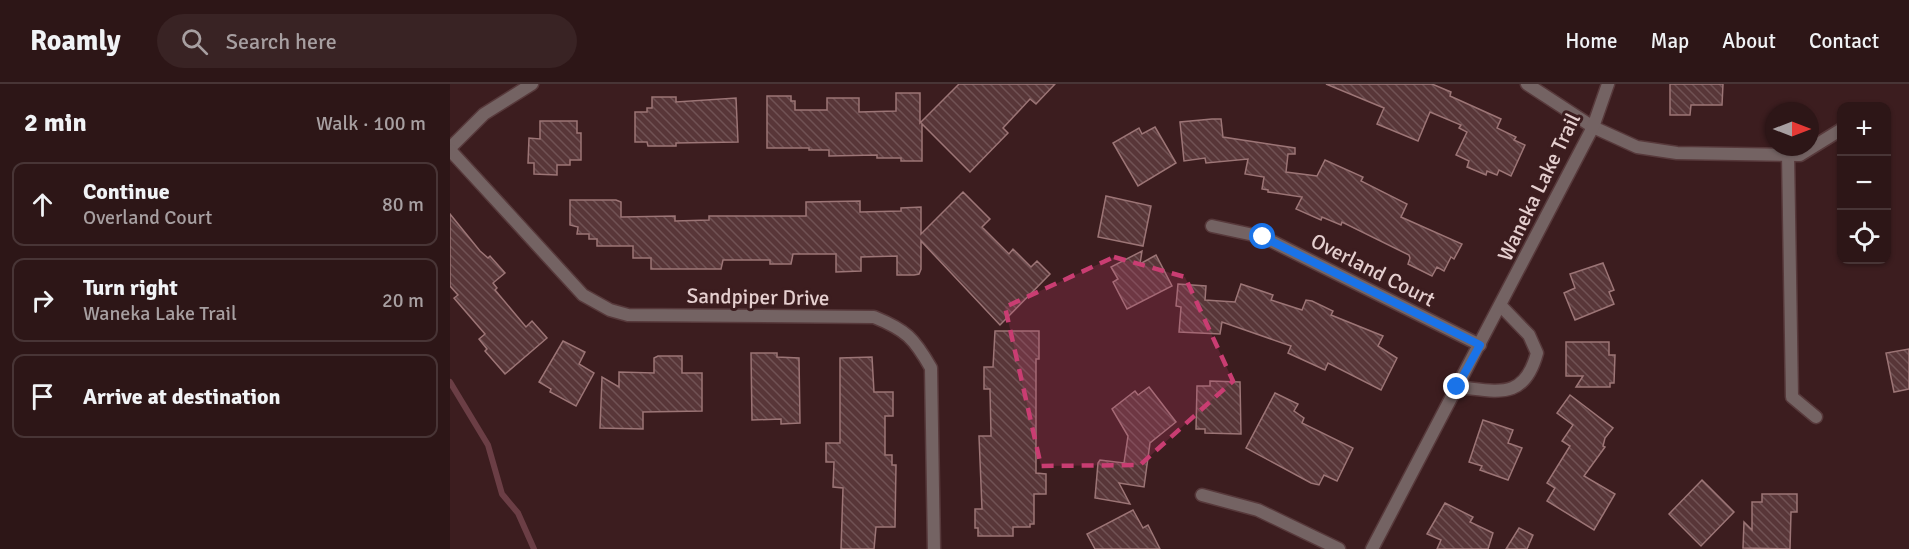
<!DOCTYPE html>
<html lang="en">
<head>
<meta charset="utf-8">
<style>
  :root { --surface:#2d1617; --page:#392324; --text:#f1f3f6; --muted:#a79fa1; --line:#483536 }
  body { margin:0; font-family:Signika,sans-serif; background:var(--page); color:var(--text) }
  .controls { position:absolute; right:18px; top:18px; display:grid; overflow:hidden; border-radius:12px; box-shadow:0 2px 4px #0004 }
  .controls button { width:54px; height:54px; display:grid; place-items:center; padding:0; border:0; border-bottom:2px solid var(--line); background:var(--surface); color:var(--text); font:30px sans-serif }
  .compass { position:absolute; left:1315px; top:18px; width:54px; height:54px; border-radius:50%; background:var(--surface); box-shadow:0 2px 4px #0004; rotate:90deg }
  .stop { position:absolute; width:18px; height:18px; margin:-14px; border:4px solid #1a73e8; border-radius:50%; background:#fff }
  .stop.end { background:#1a73e8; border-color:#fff; box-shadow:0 2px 6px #0008 }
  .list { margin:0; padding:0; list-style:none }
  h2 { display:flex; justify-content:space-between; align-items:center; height:78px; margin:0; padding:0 24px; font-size:26px }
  h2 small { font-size:20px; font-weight:400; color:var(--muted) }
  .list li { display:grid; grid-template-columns:39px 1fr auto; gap:18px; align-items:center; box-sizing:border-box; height:84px; margin:0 12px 12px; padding:0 12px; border:2px solid var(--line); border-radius:12px }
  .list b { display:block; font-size:22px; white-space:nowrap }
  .list p { margin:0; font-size:20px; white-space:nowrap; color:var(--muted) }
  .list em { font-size:20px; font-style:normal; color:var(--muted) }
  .icon { flex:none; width:33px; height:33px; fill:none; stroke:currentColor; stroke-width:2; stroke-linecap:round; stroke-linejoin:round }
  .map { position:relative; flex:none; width:1459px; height:465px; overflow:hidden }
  header { display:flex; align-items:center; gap:36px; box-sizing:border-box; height:84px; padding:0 30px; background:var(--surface); border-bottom:2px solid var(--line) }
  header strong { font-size:28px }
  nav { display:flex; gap:33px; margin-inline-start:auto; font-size:21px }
  .search { width:420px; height:54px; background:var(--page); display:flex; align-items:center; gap:15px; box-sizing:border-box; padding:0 21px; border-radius:33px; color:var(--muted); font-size:22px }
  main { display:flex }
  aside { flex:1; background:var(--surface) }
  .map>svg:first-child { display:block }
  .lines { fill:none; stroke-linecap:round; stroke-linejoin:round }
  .stream { stroke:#6b3e45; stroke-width:6 }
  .building { fill:url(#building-back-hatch); stroke:#9c7576; stroke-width:1.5 }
  .minor-casing { stroke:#57393b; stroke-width:15 }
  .minor { stroke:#746363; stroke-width:12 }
  .route { stroke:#1a73e8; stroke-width:8 }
  .marked { fill:#c93d72; fill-opacity:0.2; stroke:#c93d72; stroke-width:4.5; stroke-dasharray:12 8; stroke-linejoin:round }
  .labels { text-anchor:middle; stroke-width:6; stroke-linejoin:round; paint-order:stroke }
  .street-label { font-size:21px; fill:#e5cfcf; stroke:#3c1d1f }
</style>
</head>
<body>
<header>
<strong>Roamly</strong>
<div class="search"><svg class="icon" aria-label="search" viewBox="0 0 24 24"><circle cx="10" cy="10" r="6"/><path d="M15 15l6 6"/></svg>Search here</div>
<nav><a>Home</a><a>Map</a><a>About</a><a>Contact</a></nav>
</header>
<main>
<aside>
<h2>2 min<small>Walk · 100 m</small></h2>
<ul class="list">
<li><svg class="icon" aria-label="ahead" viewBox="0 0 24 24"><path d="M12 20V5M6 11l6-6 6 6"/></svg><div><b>Continue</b><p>Overland Court</p></div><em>80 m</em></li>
<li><svg class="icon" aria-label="right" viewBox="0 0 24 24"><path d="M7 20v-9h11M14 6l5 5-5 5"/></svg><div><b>Turn right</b><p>Waneka Lake Trail</p></div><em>20 m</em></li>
<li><svg class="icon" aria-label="arrive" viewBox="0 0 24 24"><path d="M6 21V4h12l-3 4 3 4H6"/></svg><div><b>Arrive at destination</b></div></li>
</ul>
</aside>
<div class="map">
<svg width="1459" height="465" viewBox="0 0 1459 465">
  <defs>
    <pattern id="building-back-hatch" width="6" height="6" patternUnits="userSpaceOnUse" patternTransform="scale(1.5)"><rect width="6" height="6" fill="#583638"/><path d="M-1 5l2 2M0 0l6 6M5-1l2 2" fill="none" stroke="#705254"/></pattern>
  </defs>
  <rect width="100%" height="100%" fill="#3c1d1f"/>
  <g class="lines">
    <polyline class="stream" points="0,298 38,361 52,410 68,429 84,465"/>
  </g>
  <g class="building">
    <polygon points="509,0 605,0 586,20 580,15 553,44 558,49 520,88 472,40 472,77 451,77 451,74 427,74 427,71 379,72 379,66 359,66 359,64 317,64 317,12 341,12 341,17 345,17 345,26 377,26 377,14 409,14 409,28 446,27 446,9 470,9 470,39"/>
    <polygon points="876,0 982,0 1001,8 1000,12 1051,35 1047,44 1066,53 1064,56 1075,61 1061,92 1049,86 1047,91 1037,87 1036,91 1017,83 1019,77 1006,71 1017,48 1009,44 1011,41 980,28 968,57 927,40 934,24"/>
    <polygon points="1220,0 1273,0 1272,21 1241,21 1240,31 1220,31"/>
    <polygon points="202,13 226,13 226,18 286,14 288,58 226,59 226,62 198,62 197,58 185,58 185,28 197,28 197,24 202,24"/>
    <polygon points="762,35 771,35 773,53 845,64 845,70 838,70 836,88 867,92 875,76 913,93 911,97 957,120 951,133 1012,160 1004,175 1001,173 994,187 987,183 982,192 958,180 960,174 959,171 892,138 891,141 872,133 871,136 846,125 852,113 818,108 818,106 812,105 814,93 795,90 798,75 756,79 755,74 734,77 730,38"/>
    <polygon points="90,37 127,37 127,49 131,49 131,76 120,76 120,81 107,81 107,91 84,90 84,79 78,79 79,54 90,55"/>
    <polygon points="705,43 726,79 688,102 663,59 689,44 692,50"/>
    <polygon points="513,108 540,135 532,143 559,170 563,165 581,183 587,177 600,190 550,241 471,157 471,185 469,190 464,191 447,191 447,172 411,173 411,187 386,188 386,170 343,170 341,180 320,180 320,176 273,176 271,185 201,185 201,174 183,174 183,162 147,162 147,155 139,155 139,150 127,150 128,143 120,141 120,116 166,116 171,118 171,133 225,132 225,137 259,136 259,132 356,132 356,118 410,117 410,128 451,127 451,124 471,123 471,150"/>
    <polygon points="656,112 701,122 693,162 648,153"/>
    <polygon points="0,130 30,167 38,174 40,172 55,189 43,199 47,204 45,206 76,243 82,237 97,254 55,290 35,267 37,265 29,255 35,250 4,214 8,211 0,202"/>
    <polygon points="692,167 690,180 706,171 722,202 677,225 663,198 668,195 661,183"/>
    <polygon points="1153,179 1164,206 1159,208 1164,220 1125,236 1114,209 1125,204 1120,190"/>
    <polygon points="728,200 756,202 755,216 785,218 791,200 823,211 821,216 852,226 856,216 862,217 883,227 881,231 933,252 928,262 947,274 931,306 878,279 875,286 838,269 841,262 772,238 770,250 729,248 731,223 726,222"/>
    <polygon points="545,247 589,247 589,275 586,275 586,389 596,390 596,410 584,410 584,440 580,440 580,443 563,443 563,452 528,452 528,444 525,444 525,425 532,425 529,352 541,352 540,305 534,305 534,283 543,283"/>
    <polygon points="113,257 135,268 129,280 144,289 126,322 100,308 101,305 89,298"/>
    <polygon points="1116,258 1159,258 1159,271 1165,271 1164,299 1160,299 1160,303 1126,303 1133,292 1116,292"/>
    <polygon points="1459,265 1459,305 1444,308 1436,269"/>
    <polygon points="301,269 327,269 327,273 349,274 350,339 331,340 331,335 302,336"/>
    <polygon points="208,272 232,272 232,289 252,289 252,327 193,328 193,345 150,344 152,293 169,303 169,288 204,289 204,274"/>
    <polygon points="422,273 424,308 443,308 443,332 435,332 435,371 442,371 442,381 446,381 445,443 426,443 424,465 391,465 393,404 383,403 384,378 376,378 376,359 390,359 390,274"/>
    <polygon points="760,297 790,298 791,350 755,349 755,345 746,345 747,302 760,302"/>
    <polygon points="699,303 726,338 700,359 694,403 669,399 680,420 645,414 648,379 650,376 674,379 678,352 662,325 685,307 688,311"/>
    <polygon points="825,309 848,320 844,327 854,334 852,339 903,364 887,397 874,391 869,401 861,399 796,364"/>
    <polygon points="1120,311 1163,344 1155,354 1153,362 1155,363 1134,392 1165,410 1144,446 1097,417 1105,404 1097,399 1120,362 1112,357 1123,341 1107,329"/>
    <polygon points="1033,336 1063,346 1058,359 1072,364 1058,396 1030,386 1032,382 1019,378"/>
    <polygon points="1252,396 1284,428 1251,462 1219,430"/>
    <polygon points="1312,410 1347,410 1347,428 1341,428 1340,465 1293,464 1294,438 1302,446 1302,418 1312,418"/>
    <polygon points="995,419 1023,433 1020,438 1043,449 1038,465 987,465 991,456 977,450"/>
    <polygon points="683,426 693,444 698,441 710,465 645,465 637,450"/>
    <polygon points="1069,444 1083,451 1077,465 1056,465"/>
  </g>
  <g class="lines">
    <g class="minor-casing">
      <g id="minor">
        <polyline points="1077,0 1143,43 1187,63 1227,69 1350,71 1392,45"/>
        <polyline points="0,64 34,30 82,0"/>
        <path d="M0,66L133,211L160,226L178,231L424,233C456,246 464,254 481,284L484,465"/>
        <polyline points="1338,70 1342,313 1366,333"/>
        <polyline points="762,142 813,153 1030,261"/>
        <path d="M1007,303C1048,307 1074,317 1087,269L1079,251L1051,222"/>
        <polyline points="752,411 808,426 889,465"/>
        <polyline points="922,465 1143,43 1158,0"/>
      </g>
    </g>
    <use href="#minor" class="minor"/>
  </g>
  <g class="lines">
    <polyline class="route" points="813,153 1030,261 1007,303"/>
  </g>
  <path class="marked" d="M664,173L735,193L783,297L690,381L591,382L555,223Z"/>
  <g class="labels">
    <g class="street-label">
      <text transform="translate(1089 103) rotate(-64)" y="7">Waneka Lake Trail</text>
      <text transform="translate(923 186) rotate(27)" y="7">Overland Court</text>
      <text transform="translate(308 213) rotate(1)" y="7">Sandpiper Drive</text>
    </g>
  </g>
</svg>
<div class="controls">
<button>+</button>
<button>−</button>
<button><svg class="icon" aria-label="locate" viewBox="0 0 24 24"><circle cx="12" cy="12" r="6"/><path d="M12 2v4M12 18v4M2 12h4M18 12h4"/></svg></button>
</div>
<svg class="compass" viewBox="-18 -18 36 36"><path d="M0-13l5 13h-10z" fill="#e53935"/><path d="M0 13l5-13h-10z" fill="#a79fa1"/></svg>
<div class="stop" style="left:813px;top:153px"></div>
<div class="stop end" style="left:1007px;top:303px"></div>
</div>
</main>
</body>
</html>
